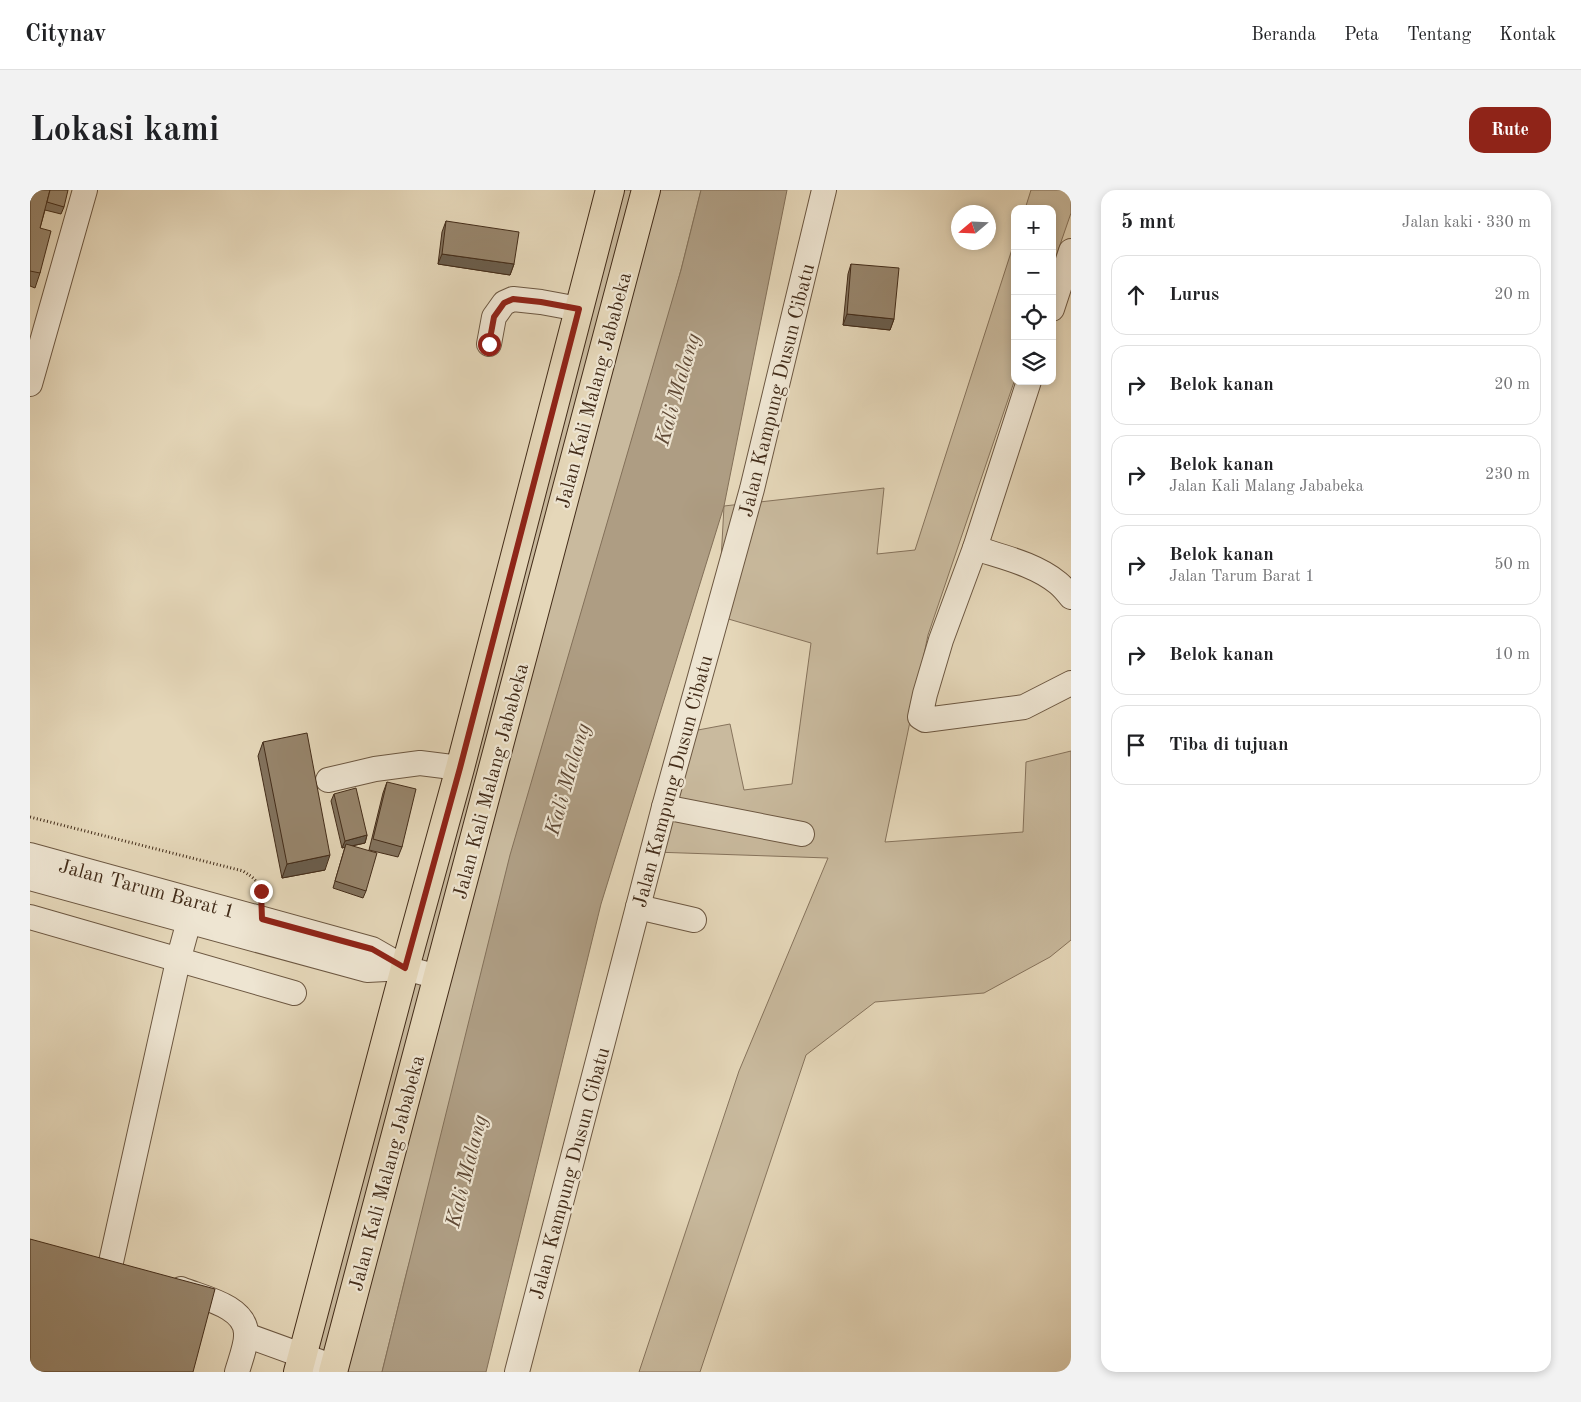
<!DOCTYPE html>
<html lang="id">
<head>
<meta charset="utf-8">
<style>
  :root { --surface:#fff; --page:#f2f2f2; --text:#202124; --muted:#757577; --line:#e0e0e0; --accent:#8f2418 }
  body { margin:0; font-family:"Old Standard TT",serif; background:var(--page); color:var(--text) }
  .controls { position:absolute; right:15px; top:15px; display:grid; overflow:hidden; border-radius:10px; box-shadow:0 2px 8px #0003 }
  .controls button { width:45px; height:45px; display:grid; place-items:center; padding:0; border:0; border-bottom:1px solid var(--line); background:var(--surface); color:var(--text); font:25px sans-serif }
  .compass { position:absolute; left:921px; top:15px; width:45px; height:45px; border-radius:50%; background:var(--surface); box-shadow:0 2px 8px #0003; rotate:251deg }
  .stop { position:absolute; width:15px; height:15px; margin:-11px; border:4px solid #8f2418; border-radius:50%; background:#fff }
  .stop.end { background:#8f2418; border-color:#fff; box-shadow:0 1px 5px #0008 }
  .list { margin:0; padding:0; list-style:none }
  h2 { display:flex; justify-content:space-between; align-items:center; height:65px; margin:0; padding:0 20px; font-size:21px }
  h2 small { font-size:16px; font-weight:400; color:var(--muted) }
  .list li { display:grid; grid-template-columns:32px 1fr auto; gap:15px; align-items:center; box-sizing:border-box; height:80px; margin:0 10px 10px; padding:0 10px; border:1px solid var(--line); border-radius:15px }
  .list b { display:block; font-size:19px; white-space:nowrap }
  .list p { margin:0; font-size:16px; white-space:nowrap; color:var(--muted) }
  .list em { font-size:16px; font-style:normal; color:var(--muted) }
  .icon { flex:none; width:28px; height:28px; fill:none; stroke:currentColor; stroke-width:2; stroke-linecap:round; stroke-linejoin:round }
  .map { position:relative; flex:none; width:1041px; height:1182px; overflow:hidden; border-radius:15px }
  header { display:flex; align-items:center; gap:30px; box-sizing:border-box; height:70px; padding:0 25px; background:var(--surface); border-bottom:1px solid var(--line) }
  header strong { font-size:24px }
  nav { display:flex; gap:28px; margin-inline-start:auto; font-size:18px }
  .intro { display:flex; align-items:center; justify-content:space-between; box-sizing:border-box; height:120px; padding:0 30px }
  h1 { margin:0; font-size:35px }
  .button { padding:12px 22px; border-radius:15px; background:var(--accent); color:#fff; font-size:18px; font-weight:700 }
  main { display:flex; gap:30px; padding:0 30px }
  aside { flex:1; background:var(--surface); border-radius:15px; box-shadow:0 2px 8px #0003 }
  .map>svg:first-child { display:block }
  .green { fill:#c9ba9e; stroke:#86735c }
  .water { fill:#ae9d83; stroke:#837059 }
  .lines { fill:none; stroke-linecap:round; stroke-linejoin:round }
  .minor-casing { stroke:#6c5741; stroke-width:26 }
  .major-casing { stroke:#432c19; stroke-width:30 }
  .path { stroke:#432c19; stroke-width:3; stroke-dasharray:1 2.5; stroke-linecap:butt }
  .minor { stroke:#eee5d2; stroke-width:24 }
  .major { stroke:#e5d7b9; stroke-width:28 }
  .wall { fill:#82725d; stroke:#432c19 }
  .shaded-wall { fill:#6a5d4c; stroke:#432c19 }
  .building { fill:#97856c; stroke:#432c19 }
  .route { stroke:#8f2418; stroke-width:6 }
  .labels { text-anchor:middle; stroke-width:4.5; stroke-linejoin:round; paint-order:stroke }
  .street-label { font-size:20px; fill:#432c19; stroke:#eee5d2 }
  .water-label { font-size:21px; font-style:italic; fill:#5e4834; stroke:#eee5d2 }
</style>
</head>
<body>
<header>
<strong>Citynav</strong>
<nav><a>Beranda</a><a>Peta</a><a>Tentang</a><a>Kontak</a></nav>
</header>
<div class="intro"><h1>Lokasi kami</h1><a class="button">Rute</a></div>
<main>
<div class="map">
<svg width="1041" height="1182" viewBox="0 0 1041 1182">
  <rect width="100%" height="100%" fill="#e5d7b9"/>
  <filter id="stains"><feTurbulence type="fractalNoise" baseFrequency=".004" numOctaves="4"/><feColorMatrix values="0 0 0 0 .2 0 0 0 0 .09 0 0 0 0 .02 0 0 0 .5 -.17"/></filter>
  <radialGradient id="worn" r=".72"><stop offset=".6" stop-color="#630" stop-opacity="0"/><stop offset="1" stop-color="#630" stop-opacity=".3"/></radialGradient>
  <g class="green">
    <polygon points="581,0 671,0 651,80 377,1081 352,1182 268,1182"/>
    <polygon points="1001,0 1041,0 1041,23 1022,78 1022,19 995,19"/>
    <polygon points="985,50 985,189 898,445 855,652 993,642 996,572 1041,561 1041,750 1020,767 954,803 845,812 776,865 670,1182 609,1182 709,881 798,668 624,662 652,543 700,534 714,600 762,594 781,453 688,426 694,316 854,298 847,364 885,360"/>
  </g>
  <polygon class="water" points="671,0 757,0 694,316 571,714 456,1182 352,1182 480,665 651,80"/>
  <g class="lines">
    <g class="minor-casing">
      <g id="minor">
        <polyline points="1022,119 1041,61"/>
        <polyline points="459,154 464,127 474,113 483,109 511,112 549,119"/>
        <polyline points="999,191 945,358 911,450 895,504 890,527 895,530 994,517 1041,493"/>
        <polyline points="0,194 55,0"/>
        <path d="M945,358C972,367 1005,374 1028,393C1033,397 1037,402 1041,407"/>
        <polyline points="298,590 345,579 390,573 430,578"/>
        <polyline points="634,617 772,644"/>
        <polyline points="0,665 342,759 375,778 408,787"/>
        <polyline points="0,688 337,780 375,778"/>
        <polyline points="608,717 664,730"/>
        <polyline points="0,727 264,803"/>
        <polyline points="81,1072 148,771 159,731"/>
        <path d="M151,1099C173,1108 215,1116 216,1143C217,1154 210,1171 207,1182"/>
        <polyline points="216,1145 304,1177"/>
        <polyline points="487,1182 634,617 722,299 794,0"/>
      </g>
    </g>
    <g class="major-casing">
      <g id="major">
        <polyline points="268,1182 375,778 430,578 580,0"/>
        <polyline points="303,1182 616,0"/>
      </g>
    </g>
    <path class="path" d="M0,627L213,681C224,688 230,692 231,706"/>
    <use href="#minor" class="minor"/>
    <use href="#major" class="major"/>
  </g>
  <g class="wall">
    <polygon points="0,0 34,17 31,24 15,20 10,38 10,83 5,98 0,96"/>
    <polygon points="416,31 484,74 480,85 408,74 412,42"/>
    <polygon points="821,74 864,129 860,140 813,135 818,84"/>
    <polygon points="233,552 295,680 252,688 228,566"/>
    <polygon points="357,592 372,657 368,667 339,660 353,603"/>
    <polygon points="304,604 337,645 335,653 322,656 336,701 333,708 303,698 315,657 312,658 301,611"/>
  </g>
  <g class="shaded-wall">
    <polygon points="412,64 484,74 480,85 408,74"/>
    <polygon points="817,124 864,129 860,140 813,135"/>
    <polygon points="337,645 335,653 312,658 315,651"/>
    <polygon points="300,665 295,680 252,688 257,674"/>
  </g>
  <g class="building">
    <polygon points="0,0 20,0 10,38 21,41 10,83 0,81"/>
    <polygon points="20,0 38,0 34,17 17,12"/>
    <polygon points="416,31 489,42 484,74 412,64"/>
    <polygon points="821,74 869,78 864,129 817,124"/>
    <polygon points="277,543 300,665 257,674 233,552"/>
    <polygon points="357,592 386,599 372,657 343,649"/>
    <polygon points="326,598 337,645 315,651 304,604"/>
    <polygon points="316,654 347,663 336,701 305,691"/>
    <polygon points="0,1049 185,1099 163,1182 0,1182"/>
  </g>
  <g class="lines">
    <polyline class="route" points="231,701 232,729 342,759 375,778 430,578 549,119 511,112 483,109 474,113 464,127 459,154"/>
  </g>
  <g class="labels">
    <g class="street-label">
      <text transform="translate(563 200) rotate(-75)" y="7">Jalan Kali Malang Jababeka</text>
      <text transform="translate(746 200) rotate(-76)" y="7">Jalan Kampung Dusun Cibatu</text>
      <text transform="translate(460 591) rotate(-75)" y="7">Jalan Kali Malang Jababeka</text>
      <text transform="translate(642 591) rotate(-75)" y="7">Jalan Kampung Dusun Cibatu</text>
      <text transform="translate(117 698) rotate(15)" y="7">Jalan Tarum Barat 1</text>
      <text transform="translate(356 983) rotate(-75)" y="7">Jalan Kali Malang Jababeka</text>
      <text transform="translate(539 983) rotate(-75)" y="7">Jalan Kampung Dusun Cibatu</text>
    </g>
    <g class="water-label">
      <text transform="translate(647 199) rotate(-74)" y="7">Kali Malang</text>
      <text transform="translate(537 589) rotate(-74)" y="7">Kali Malang</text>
      <text transform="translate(436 981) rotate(-76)" y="7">Kali Malang</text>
    </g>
  </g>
  <rect width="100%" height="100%" filter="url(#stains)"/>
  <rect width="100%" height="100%" fill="url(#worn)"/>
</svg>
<div class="controls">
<button>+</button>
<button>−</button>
<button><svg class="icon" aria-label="locate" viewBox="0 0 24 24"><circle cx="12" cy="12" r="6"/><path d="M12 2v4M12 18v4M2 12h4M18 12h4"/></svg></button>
<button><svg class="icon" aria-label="layers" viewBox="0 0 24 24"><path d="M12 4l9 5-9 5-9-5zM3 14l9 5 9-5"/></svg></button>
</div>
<svg class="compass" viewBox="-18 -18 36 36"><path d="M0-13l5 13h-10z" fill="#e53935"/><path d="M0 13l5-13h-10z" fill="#757577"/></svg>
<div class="stop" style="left:459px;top:154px"></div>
<div class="stop end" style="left:231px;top:701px"></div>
</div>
<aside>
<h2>5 mnt<small>Jalan kaki · 330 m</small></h2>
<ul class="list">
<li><svg class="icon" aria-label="ahead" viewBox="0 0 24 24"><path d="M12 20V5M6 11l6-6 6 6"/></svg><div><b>Lurus</b></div><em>20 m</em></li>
<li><svg class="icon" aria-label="right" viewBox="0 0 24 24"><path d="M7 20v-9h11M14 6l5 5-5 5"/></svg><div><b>Belok kanan</b></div><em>20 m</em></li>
<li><svg class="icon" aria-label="right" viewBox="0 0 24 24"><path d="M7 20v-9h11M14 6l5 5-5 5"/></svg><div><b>Belok kanan</b><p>Jalan Kali Malang Jababeka</p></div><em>230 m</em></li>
<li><svg class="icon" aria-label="right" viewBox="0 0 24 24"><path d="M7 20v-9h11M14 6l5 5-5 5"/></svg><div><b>Belok kanan</b><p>Jalan Tarum Barat 1</p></div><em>50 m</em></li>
<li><svg class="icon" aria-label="right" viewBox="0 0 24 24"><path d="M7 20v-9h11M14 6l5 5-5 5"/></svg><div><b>Belok kanan</b></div><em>10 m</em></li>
<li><svg class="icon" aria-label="arrive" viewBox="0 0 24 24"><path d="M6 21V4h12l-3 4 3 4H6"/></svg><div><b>Tiba di tujuan</b></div></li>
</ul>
</aside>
</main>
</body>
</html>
